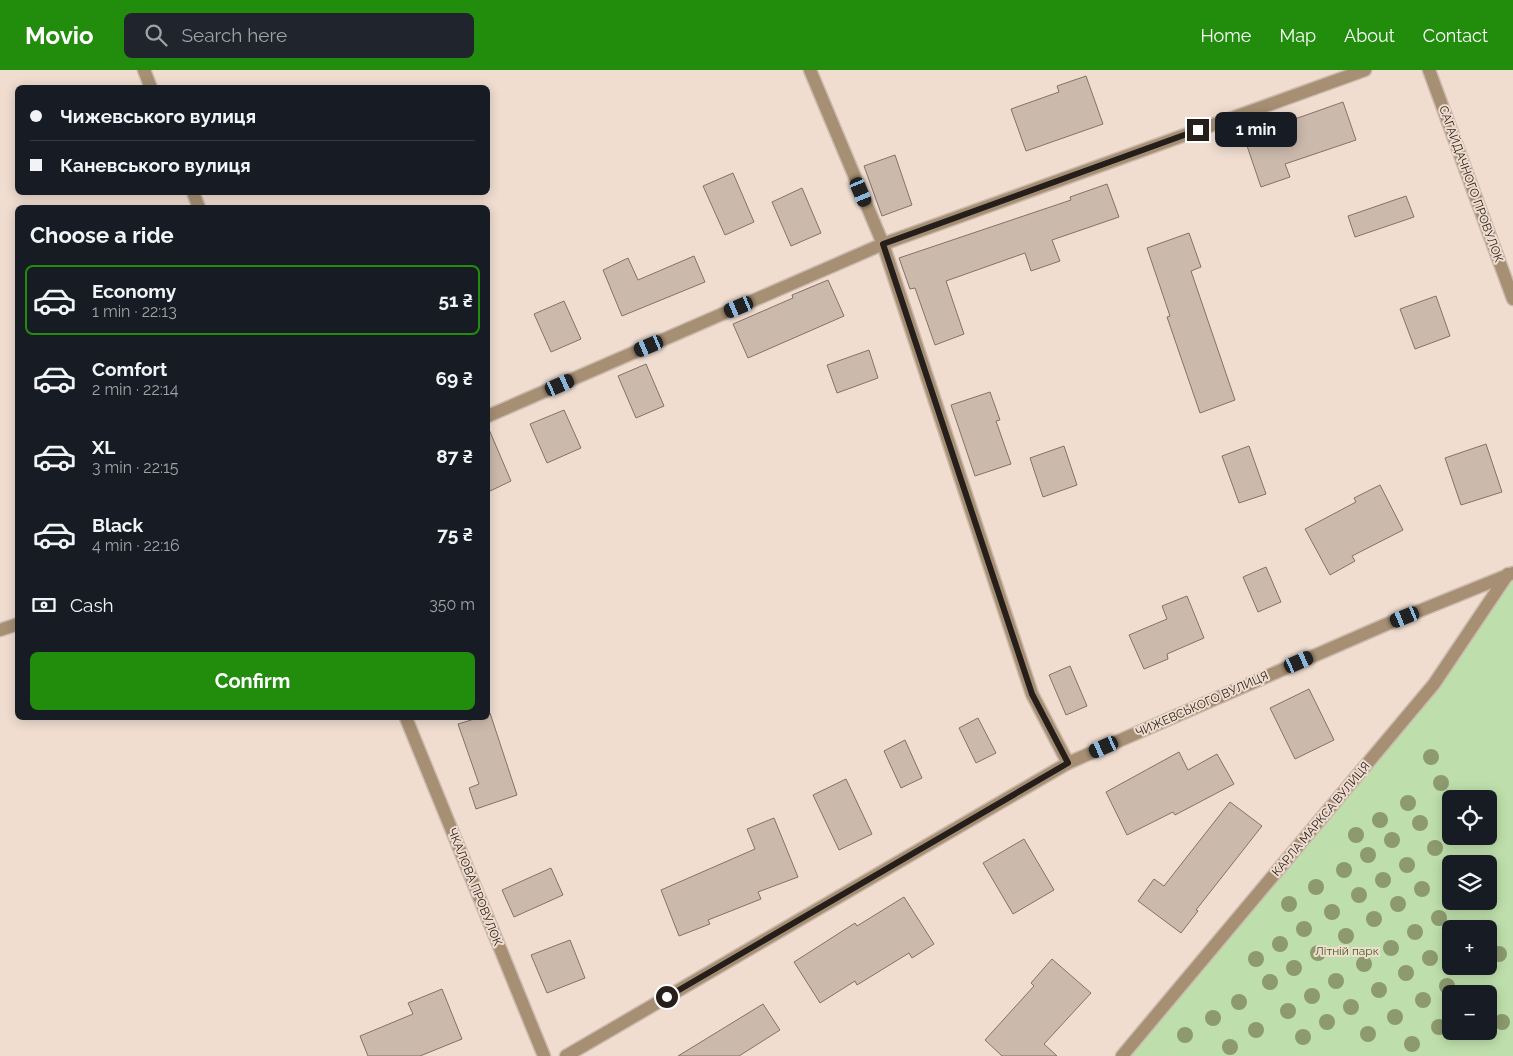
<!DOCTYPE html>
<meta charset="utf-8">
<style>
:root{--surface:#171b24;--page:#20242c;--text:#f1f3f6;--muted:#9ea1a6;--line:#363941;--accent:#228d0d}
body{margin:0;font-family:Raleway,sans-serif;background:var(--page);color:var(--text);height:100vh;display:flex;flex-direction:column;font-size:19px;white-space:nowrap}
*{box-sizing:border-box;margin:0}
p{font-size:16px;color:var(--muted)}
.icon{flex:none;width:28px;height:28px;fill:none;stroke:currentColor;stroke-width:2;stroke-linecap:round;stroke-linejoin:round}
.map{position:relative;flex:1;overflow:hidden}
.panel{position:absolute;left:15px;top:135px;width:475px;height:515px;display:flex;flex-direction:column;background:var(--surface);border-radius:8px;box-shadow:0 2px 12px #0003}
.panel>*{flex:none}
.top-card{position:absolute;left:15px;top:15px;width:475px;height:110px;border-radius:8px;box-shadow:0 2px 12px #0003;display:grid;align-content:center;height:110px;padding:0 15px;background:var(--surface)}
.tools{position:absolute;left:1442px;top:720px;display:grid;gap:10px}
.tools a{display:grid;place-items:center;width:55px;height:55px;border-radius:8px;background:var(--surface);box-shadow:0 2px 12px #0003;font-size:25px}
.end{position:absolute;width:22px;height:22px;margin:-11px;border:6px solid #251e1a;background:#fff;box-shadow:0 0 0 2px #fff}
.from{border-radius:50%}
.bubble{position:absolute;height:35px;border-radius:8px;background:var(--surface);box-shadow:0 2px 12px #0003;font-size:16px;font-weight:700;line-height:35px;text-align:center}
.car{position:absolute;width:15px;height:30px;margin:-15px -8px;border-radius:6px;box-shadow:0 0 4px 1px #0007;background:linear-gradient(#222 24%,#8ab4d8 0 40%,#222 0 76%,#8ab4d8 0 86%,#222 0)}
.top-card b{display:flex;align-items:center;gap:18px;height:48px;font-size:19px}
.top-card b+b{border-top:1px solid var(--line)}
.top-card i{width:12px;height:12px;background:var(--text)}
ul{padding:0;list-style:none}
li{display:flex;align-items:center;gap:15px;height:70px;margin:0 10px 8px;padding:0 5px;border:2px solid transparent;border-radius:8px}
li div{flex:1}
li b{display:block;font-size:19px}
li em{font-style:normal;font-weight:700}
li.on{border-color:var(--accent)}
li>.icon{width:45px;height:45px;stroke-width:1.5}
h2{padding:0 15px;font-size:22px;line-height:60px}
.pay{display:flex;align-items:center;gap:12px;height:55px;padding:0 15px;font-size:19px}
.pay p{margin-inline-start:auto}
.action{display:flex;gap:10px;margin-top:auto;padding:10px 15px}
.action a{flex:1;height:58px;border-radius:8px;background:var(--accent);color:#fff;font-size:20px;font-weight:700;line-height:58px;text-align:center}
header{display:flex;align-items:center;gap:30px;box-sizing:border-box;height:70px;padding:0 25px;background:var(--accent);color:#fff}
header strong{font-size:24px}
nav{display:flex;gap:28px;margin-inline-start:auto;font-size:18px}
.search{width:350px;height:45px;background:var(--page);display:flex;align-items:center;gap:12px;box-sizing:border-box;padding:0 18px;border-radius:8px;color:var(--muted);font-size:19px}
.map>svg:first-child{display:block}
</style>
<header>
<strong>Movio</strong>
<div class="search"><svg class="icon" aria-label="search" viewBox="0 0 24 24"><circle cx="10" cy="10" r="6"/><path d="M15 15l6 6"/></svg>Search here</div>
<nav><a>Home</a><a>Map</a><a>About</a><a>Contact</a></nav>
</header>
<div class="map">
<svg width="1513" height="986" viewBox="0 0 1513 986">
<rect width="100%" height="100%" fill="#f0ddd0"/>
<path fill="#bedfab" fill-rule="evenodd" d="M1513,503v483h-391l312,-372zM1451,729h38v37h-38zM1451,794h38v37h-38zM1451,859h38v37h-38zM1451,924h38v37h-38z"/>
<g fill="#cbb9ac" stroke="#837267">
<polygon points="1086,6 1103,54 1026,81 1011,39 1059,22 1057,16"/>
<polygon points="1343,32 1356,70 1285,94 1290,107 1261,117 1244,67"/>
<polygon points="895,85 912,135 882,146 864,96"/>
<polygon points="733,103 754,152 725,165 703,116"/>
<polygon points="1107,114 1119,147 1052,170 1060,191 1031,201 1025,183 946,211 964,264 935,275 915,218 910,219 899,188 1071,130 1070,127"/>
<polygon points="802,118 821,163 791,176 772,132"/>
<polygon points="1406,126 1414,147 1355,167 1348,146"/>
<polygon points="1189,163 1201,197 1191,201 1235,330 1200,343 1167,247 1170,246 1147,178"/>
<polygon points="694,186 705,212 622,246 603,200 628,188 638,210"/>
<polygon points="828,210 844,246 748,288 733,254 793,228 792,225"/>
<polygon points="1436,226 1450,266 1415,279 1400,239"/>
<polygon points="564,231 581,269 551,282 534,244"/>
<polygon points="869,280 878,308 837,323 827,295"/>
<polygon points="646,294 664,336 636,348 618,306"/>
<polygon points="990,322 1000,350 996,351 1011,394 975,406 951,335"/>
<polygon points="564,340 581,378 547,393 530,354"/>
<polygon points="488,357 511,411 488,422"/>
<polygon points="1486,374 1502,422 1461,435 1445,388"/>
<polygon points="1064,376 1077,415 1043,427 1030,388"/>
<polygon points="1249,376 1266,424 1239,433 1222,386"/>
<polygon points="1380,415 1403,460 1352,486 1355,491 1330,505 1305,459 1356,432 1354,428"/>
<polygon points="1266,497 1281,532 1258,542 1243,507"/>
<polygon points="1187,526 1204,568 1167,584 1168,589 1144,599 1129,565 1167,549 1162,536"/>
<polygon points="1070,596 1087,636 1066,645 1049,605"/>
<polygon points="1309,619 1334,670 1295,689 1270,638"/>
<polygon points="490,643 517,725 476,739 469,718 479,714 458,654 478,648 488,648 488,644"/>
<polygon points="978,648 996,683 976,693 959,658"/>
<polygon points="905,670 922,708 901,718 884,681"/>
<polygon points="1179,682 1188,700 1217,684 1234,714 1175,745 1173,742 1127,765 1106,722"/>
<polygon points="846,709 872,764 839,780 813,725"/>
<polygon points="1230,732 1262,756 1196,840 1198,841 1181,863 1138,831 1154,809 1164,816"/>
<polygon points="774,748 798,807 758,822 761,829 708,850 710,854 679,866 661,820 755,779 747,759"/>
<polygon points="1024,769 1054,820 1013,844 983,793"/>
<polygon points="551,798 563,825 514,847 502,820"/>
<polygon points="904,827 934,874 912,888 909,883 857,915 855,911 820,933 794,892 855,853 857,856"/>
<polygon points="570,870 585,908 547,923 531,885"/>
<polygon points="1052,889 1091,923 1044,974 1057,986 1002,986 985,970 1034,916 1031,913"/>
<polygon points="442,919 462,969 420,986 368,986 360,966 413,944 408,933"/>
<polygon points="763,934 780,960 739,986 678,986"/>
</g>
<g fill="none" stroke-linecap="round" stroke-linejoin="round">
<defs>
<g id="minor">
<polyline points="144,0 151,18"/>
<polyline points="810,0 883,174 1032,624 1068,693"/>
<polyline points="193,122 199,138"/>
<polyline points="488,346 883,174 1365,0"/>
<polyline points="0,560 18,554"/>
<polyline points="406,648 544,986"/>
<polyline points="566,986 1068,693 1387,554 1513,503"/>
<polyline points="1122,986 1434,614 1508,504"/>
</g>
<polyline id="tertiary" points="1429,0 1513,229"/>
</defs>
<use href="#minor" stroke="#cbbbaf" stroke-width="15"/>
<use href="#tertiary" stroke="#cbbbaf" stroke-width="15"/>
<use href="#minor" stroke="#a68f73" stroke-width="12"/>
<use href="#tertiary" stroke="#a68f73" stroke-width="12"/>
</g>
<g fill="#8d9a6e">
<circle cx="1431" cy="687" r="8"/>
<circle cx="1441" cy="713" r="8"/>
<circle cx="1408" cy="733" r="8"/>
<circle cx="1380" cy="750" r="8"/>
<circle cx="1420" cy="753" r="8"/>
<circle cx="1356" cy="765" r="8"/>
<circle cx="1392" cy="770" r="8"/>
<circle cx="1435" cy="778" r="8"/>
<circle cx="1368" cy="785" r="8"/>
<circle cx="1407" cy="795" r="8"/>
<circle cx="1344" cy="800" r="8"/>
<circle cx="1383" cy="810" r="8"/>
<circle cx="1316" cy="817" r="8"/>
<circle cx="1422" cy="819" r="8"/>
<circle cx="1359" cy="825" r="8"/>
<circle cx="1289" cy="834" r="8"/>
<circle cx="1398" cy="834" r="8"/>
<circle cx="1332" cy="842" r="8"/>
<circle cx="1439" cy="848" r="8"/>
<circle cx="1374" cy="849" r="8"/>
<circle cx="1304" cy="859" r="8"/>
<circle cx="1415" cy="862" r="8"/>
<circle cx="1346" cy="866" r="8"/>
<circle cx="1280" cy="874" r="8"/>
<circle cx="1391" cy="878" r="8"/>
<circle cx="1318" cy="883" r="8"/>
<circle cx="1499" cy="884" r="8"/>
<circle cx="1430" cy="888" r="8"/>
<circle cx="1256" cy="889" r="8"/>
<circle cx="1364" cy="894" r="8"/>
<circle cx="1294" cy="898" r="8"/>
<circle cx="1406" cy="903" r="8"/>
<circle cx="1336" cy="911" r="8"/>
<circle cx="1270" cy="912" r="8"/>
<circle cx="1447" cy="916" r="8"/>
<circle cx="1379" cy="920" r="8"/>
<circle cx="1312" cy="926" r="8"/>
<circle cx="1423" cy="930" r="8"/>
<circle cx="1239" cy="932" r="8"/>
<circle cx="1351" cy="937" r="8"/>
<circle cx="1288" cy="941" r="8"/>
<circle cx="1395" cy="947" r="8"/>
<circle cx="1213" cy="948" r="8"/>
<circle cx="1327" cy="952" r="8"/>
<circle cx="1502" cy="952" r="8"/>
<circle cx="1439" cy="957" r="8"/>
<circle cx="1256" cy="960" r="8"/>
<circle cx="1368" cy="964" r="8"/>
<circle cx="1185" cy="965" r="8"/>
<circle cx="1303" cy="967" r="8"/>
<circle cx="1412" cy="974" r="8"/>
<circle cx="1230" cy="977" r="8"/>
</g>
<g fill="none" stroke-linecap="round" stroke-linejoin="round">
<polyline stroke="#251e1a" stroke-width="6" points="667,927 1068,693 1032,624 883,174 1198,60"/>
</g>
<g text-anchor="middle" stroke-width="4" stroke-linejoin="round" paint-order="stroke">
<g font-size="12" fill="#251e1a" stroke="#f0ddd0">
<text transform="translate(1471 114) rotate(70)" y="4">САГАЙДАЧНОГО ПРОВУЛОК</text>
<text transform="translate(1202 634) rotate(-24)" y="4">ЧИЖЕВСЬКОГО ВУЛИЦЯ</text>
<text transform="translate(1321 749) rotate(-50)" y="4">КАРЛА МАРКСА ВУЛИЦЯ</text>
<text transform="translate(475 817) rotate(68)" y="4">ЧКАЛОВА ПРОВУЛОК</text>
</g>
<g font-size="12" fill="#3c641d" stroke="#f0ddd0">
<text x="1347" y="885">Літній парк</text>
</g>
</g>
</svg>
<div class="tools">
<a><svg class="icon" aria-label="locate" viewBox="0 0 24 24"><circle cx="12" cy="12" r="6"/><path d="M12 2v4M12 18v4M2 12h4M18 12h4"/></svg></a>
<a><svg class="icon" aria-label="layers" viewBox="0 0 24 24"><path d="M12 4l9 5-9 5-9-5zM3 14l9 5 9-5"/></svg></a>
<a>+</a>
<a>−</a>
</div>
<i class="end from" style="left:667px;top:927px"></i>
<i class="end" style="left:1198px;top:60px"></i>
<div class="bubble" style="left:1215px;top:42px;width:82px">1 min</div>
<i class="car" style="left:861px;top:122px;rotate:157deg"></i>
<i class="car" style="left:739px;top:237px;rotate:247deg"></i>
<i class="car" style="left:649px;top:276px;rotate:247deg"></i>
<i class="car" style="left:560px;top:315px;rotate:66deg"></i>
<i class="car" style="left:1405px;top:547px;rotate:248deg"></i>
<i class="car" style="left:1299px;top:592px;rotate:66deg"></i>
<i class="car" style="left:1104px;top:677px;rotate:246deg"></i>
<div class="top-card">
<b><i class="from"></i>Чижевського вулиця</b>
<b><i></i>Каневського вулиця</b>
</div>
<section class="panel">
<h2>Choose a ride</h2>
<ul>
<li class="on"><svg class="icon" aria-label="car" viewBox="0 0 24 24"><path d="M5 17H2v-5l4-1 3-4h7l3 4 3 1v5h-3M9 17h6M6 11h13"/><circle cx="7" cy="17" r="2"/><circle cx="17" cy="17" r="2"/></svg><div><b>Economy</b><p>1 min · 22:13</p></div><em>51 ₴</em></li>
<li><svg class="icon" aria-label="car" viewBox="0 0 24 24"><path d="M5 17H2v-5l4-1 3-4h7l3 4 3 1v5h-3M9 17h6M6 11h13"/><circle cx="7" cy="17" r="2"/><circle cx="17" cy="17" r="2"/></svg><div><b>Comfort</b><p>2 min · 22:14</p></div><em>69 ₴</em></li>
<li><svg class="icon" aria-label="car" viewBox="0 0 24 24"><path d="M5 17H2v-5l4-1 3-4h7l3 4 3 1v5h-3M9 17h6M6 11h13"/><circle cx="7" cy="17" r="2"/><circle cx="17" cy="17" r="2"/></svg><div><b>XL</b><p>3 min · 22:15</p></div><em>87 ₴</em></li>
<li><svg class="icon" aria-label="car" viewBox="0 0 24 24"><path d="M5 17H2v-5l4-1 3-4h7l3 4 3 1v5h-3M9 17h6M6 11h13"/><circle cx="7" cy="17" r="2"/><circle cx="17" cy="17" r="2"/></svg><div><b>Black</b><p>4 min · 22:16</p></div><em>75 ₴</em></li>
</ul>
<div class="pay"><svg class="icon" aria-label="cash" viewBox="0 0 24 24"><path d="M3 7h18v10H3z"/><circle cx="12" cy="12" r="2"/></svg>Cash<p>350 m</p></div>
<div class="action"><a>Confirm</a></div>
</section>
</div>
